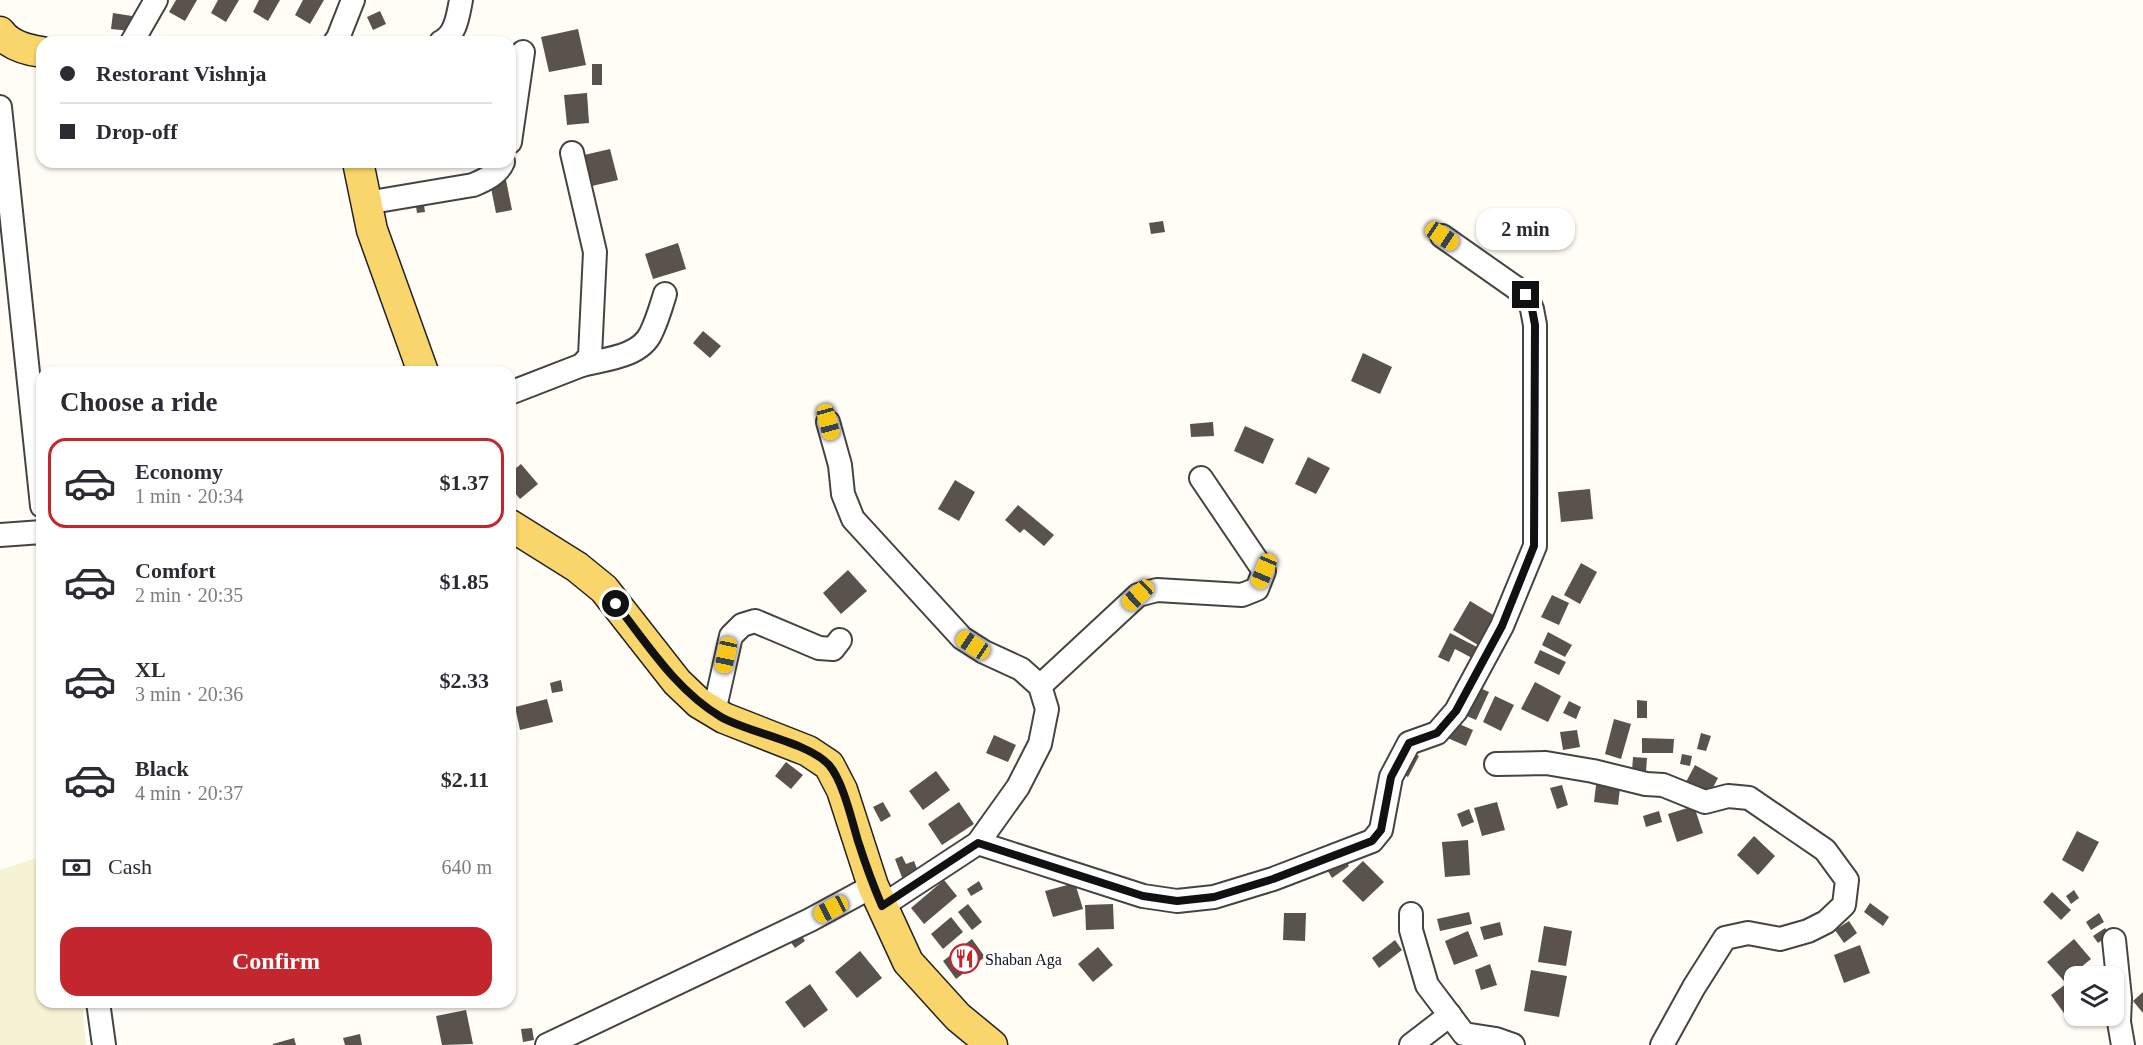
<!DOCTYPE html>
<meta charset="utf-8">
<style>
:root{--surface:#fff;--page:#f7f7f7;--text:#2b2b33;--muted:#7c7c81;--line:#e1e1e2;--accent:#c4262e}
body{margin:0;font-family:Georgia,serif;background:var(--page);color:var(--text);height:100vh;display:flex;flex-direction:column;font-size:22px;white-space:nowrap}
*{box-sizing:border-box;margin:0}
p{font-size:20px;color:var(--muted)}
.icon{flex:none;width:33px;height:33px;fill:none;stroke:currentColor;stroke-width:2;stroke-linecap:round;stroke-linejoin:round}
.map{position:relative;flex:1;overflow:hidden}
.side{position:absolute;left:36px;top:366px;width:480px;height:642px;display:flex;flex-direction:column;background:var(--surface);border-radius:18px;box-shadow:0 2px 4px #0004}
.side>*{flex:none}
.top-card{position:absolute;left:36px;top:36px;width:480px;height:132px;border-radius:18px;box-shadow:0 2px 4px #0004;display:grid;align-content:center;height:132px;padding:0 24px;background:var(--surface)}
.controls{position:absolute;left:2064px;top:966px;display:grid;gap:12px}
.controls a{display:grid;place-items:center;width:60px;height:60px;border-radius:12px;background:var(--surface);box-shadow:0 2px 4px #0004;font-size:30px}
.end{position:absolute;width:27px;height:27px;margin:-14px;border:8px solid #111;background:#fff;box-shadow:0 0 0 3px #fff}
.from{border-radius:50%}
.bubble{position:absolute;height:42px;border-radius:18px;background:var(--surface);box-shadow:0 2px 4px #0004;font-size:20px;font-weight:700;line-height:42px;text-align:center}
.car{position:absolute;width:18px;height:36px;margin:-18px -9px;border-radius:8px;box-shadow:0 0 4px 2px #0007;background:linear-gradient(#f5c518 24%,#345 0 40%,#f5c518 0 76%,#345 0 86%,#f5c518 0)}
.top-card b{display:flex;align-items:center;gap:21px;height:57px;font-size:22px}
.top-card b+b{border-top:2px solid var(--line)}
.top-card i{width:15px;height:15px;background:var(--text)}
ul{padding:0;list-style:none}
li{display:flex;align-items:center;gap:18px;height:90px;margin:0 12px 9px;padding:0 12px;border:3px solid transparent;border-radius:18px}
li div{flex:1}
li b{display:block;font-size:22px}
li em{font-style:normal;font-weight:700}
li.active{border-color:var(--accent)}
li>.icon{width:54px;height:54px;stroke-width:1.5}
h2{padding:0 24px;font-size:27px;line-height:72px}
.pay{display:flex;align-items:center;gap:15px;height:66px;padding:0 24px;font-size:22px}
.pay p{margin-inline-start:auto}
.action{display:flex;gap:12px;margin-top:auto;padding:12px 24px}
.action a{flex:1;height:69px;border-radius:18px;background:var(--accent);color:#fff;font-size:24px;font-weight:700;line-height:69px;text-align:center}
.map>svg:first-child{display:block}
</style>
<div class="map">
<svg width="2143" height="1045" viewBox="0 0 2143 1045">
<rect width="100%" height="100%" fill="#fffdf5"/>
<polygon fill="#f6f3d4" points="42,856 42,1002 82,1002 86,1045 0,1045 0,870"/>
<g fill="#5a524d">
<polygon points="176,0 197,0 185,21 169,12"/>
<polygon points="218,0 239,0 226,22 211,13"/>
<polygon points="259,0 280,0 268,21 253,12"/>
<polygon points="303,0 324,0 310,24 295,15"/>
<polygon points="380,11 386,24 373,30 367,17"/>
<polygon points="113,13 132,16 131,31 111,29"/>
<polygon points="578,29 586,65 549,72 541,37"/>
<rect x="592" y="64" width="10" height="21"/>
<polygon points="587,93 589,123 567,125 564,95"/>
<polygon points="610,149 618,180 592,186 584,155"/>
<polygon points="415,162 446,162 446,163 416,168"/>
<polygon points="506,180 512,210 496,213 490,183"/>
<polygon points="423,199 425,212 417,213 415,200"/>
<polygon points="1163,221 1165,232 1151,234 1149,223"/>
<polygon points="678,243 686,269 653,279 645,254"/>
<polygon points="703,331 721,346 710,358 693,343"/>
<polygon points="1363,353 1392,367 1380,394 1351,381"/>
<polygon points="1213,422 1214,436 1191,437 1190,424"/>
<polygon points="1245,426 1274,439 1263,464 1234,451"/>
<polygon points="1308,457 1330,468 1316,494 1295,484"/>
<polygon points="521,464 538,484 520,499 510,487 510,473"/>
<polygon points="955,480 975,492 959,521 938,509"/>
<polygon points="1590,489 1593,519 1561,522 1558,492"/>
<polygon points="1018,505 1054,535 1044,546 1024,529 1020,533 1005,520"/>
<polygon points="1581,563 1597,572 1580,604 1564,595"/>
<polygon points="848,570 867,591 841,614 823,593"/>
<polygon points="1552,595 1569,603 1559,625 1541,617"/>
<polygon points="1470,601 1495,616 1478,645 1453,630"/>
<polygon points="1548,632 1572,645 1565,657 1542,645"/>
<polygon points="1450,633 1477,647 1472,658 1455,649 1449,662 1438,657"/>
<polygon points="1540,650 1566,662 1559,675 1534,663"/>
<polygon points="561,680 563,691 552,693 550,683"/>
<polygon points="1535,682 1561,696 1548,722 1521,709"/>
<polygon points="1473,685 1489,692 1476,720 1460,713"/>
<polygon points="1495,696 1514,705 1501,731 1483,722"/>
<polygon points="547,699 553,722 520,730 515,707"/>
<polygon points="1637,700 1647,701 1647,718 1637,718"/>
<polygon points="1569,701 1581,707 1576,719 1563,713"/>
<polygon points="1614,719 1631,724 1621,759 1605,754"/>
<polygon points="1450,720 1473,730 1466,746 1443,736"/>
<polygon points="1577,730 1580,747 1563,750 1560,732"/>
<polygon points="1701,733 1711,736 1706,751 1697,749"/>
<polygon points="994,735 1016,745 1008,762 986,753"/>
<polygon points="1642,738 1674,739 1673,753 1642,753"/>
<polygon points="1409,751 1419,756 1408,777 1399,772"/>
<polygon points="1682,754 1692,756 1690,766 1680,764"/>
<polygon points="1633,757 1647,758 1646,772 1632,771"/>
<polygon points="786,762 803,775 791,789 775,776"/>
<polygon points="1695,765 1718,778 1709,795 1686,782"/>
<polygon points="936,771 950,790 923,810 909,791"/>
<polygon points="1597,777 1621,780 1618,805 1594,802"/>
<polygon points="1562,785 1568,805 1557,809 1550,788"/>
<polygon points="883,802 891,816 881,822 873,807"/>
<polygon points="959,802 974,824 942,845 928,824"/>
<polygon points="1497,802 1505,830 1482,836 1474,808"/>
<polygon points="1694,806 1703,833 1677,842 1668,814"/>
<polygon points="1469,809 1474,822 1462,827 1457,814"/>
<polygon points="1659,811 1662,822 1646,827 1643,816"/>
<polygon points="2077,831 2099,842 2083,872 2062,860"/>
<polygon points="1754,836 1775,856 1758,875 1737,855"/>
<polygon points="1468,840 1470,875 1445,877 1442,842"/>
<polygon points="902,856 906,864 914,861 919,874 903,880 895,859"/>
<polygon points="1343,856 1349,866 1332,878 1326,868"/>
<polygon points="1363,861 1384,882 1363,902 1342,881"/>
<polygon points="944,880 957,896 924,924 911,908"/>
<polygon points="979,881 983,889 971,896 967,889"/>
<polygon points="1075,883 1083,909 1053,917 1045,891"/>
<polygon points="2074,890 2079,898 2071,904 2066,896"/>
<polygon points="2052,892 2071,910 2061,920 2043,902"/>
<polygon points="1870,903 1889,917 1883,926 1864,912"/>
<polygon points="968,904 982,922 972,930 958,912"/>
<polygon points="1113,904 1114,929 1086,930 1085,905"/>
<polygon points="1469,912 1472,924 1440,931 1437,919"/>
<polygon points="1284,913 1306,913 1305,941 1283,940"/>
<polygon points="2099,913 2104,922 2091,930 2086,922"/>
<polygon points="951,917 963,932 943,949 931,934"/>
<polygon points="1849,921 1857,933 1844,943 1835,930"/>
<polygon points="1500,922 1503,935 1484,940 1480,927"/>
<polygon points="1544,926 1572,931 1566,966 1538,962"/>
<polygon points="2105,928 2110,935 2098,943 2093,936"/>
<polygon points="1468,931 1478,956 1454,965 1445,941"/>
<polygon points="800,933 805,941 795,948 790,941"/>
<polygon points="972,939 985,957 956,979 943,961"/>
<polygon points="2074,939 2091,959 2064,981 2047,962"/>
<polygon points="1395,940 1402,950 1379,968 1372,958"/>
<polygon points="1860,945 1870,973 1844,983 1834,955"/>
<polygon points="1098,947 1113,965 1093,982 1078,964"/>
<polygon points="860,951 882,978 857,998 835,972"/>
<polygon points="1490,964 1497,985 1481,990 1475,970"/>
<polygon points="1531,970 1567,976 1559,1017 1524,1011"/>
<polygon points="2074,978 2074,1009 2066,1016 2051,995"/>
<polygon points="810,984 828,1010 804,1028 785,1002"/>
<polygon points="2143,992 2143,1013 2133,1001"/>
<polygon points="466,1010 473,1044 442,1045 436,1016"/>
<polygon points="532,1028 534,1040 523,1042 521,1029"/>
<polygon points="360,1034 362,1045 345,1045 343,1038"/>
<polygon points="294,1038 296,1045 273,1045 273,1044"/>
</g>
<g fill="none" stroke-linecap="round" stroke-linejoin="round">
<defs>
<g id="minor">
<polyline points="132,42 156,0"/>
<polyline points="335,42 338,38 353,0"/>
<path d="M441,42c15,-7 17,-27 20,-42"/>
<polyline points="0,107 42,506"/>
<polyline points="510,142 523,52"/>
<path d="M366,203l107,-18c12,-5 25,-11 30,-23"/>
<path d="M582,365c23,-6 58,-8 69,-32 6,-12 10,-26 14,-39"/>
<polyline points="510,393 582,365 590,356 595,252 572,153"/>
<polyline points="828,422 840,465 843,494 853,519 962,638 984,652 1021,669 1040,686 1047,709 1040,744 1018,787 978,843 882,906"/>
<polyline points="0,535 42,532"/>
<polyline points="1040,686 1138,595 1157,590 1242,595 1257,589 1264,571 1201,478"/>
<polyline points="714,712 731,636 742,625 755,621 819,648 833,649 840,640"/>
<polyline points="1496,764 1546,763 1593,771 1646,784 1663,785 1705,802 1728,796 1749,798 1825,850 1847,880 1844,905 1826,922 1808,931 1780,939 1748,933 1725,938 1694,987 1662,1045"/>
<polyline points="978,843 1143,896 1177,901 1214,897 1273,879 1372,841 1381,830 1391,777 1409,743 1437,733 1456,711 1502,626 1535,546 1535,325 1532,309 1526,295 1442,236"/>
<polyline points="1411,914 1411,930 1427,985 1464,1034 1496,1039 1513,1045"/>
<polyline points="2114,940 2120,998 2119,1022 2123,1045"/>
<polyline points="98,1002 104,1045"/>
<polyline points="547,1045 810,920 873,886"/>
<polyline points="1411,1045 1450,1015"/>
</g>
<g id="major">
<path d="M0,32c9,13 27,18 42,20"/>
<polyline points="358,162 372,230 423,372"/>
<polyline points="510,525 577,567 604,589 677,682 699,703 724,718 808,751 829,765 842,790 873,886 908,962 958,1017 992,1045"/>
</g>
</defs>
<use href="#minor" stroke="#444" stroke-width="26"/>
<use href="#major" stroke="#222" stroke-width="33"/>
<use href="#minor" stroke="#fff" stroke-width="22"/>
<use href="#major" stroke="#f9d66b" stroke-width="30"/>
</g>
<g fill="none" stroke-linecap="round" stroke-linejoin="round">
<path stroke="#111" stroke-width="8" d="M616,604c32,41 60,86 105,113 28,16 87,25 108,48 14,16 23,56 29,76 7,22 15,44 24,65l96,-63 165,53 34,5 37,-4 59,-18 99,-38 9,-11 10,-53 18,-34 28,-10 19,-22 46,-85 32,-80 1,-221 -3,-16 -6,-14"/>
</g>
<defs>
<symbol id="restaurant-ring" viewBox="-11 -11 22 22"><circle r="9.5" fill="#fff" stroke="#c4262e" stroke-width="1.5"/><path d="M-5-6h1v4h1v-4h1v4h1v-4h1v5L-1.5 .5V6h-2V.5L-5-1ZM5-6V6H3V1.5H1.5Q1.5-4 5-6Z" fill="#c4262e"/></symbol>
</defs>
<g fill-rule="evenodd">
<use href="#restaurant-ring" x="948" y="942" width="33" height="33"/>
</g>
<g text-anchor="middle" stroke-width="6" stroke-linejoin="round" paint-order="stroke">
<g font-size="16" fill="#111" stroke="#fff" text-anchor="start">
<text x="985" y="965">Shaban Aga</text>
</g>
</g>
</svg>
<div class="controls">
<a><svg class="icon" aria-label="layers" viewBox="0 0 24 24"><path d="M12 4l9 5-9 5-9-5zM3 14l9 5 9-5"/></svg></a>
</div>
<i class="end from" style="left:616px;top:604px"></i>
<i class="end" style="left:1526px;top:295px"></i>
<div class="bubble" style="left:1476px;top:208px;width:99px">2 min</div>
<i class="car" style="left:1442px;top:236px;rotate:124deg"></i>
<i class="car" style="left:828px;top:422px;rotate:165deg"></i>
<i class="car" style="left:1264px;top:571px;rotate:203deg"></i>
<i class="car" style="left:1138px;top:595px;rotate:227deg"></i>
<i class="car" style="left:973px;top:645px;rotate:304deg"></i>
<i class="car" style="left:726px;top:655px;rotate:192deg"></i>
<i class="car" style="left:831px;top:909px;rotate:242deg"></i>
<div class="top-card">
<b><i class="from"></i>Restorant Vishnja</b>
<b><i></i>Drop-off</b>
</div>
<section class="side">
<h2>Choose a ride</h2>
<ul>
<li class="active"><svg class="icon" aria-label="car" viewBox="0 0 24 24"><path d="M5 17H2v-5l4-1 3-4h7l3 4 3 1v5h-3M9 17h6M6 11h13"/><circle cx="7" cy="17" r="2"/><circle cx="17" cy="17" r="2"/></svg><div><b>Economy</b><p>1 min · 20:34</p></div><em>$1.37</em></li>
<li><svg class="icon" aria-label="car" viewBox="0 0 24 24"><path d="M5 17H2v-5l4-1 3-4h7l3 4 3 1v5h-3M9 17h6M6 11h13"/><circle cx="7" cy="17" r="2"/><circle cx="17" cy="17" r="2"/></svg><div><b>Comfort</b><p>2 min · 20:35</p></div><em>$1.85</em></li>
<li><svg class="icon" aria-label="car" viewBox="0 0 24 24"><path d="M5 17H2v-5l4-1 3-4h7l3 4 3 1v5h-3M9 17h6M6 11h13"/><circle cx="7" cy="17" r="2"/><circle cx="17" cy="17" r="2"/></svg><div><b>XL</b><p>3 min · 20:36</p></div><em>$2.33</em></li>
<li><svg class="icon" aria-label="car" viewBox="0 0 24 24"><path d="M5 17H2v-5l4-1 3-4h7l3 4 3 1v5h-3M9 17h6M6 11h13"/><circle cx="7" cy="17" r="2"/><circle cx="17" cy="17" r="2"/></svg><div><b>Black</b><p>4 min · 20:37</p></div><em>$2.11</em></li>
</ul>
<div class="pay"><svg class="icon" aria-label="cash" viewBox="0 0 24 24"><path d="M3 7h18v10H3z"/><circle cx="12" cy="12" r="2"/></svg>Cash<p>640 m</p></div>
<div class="action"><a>Confirm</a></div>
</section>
</div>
